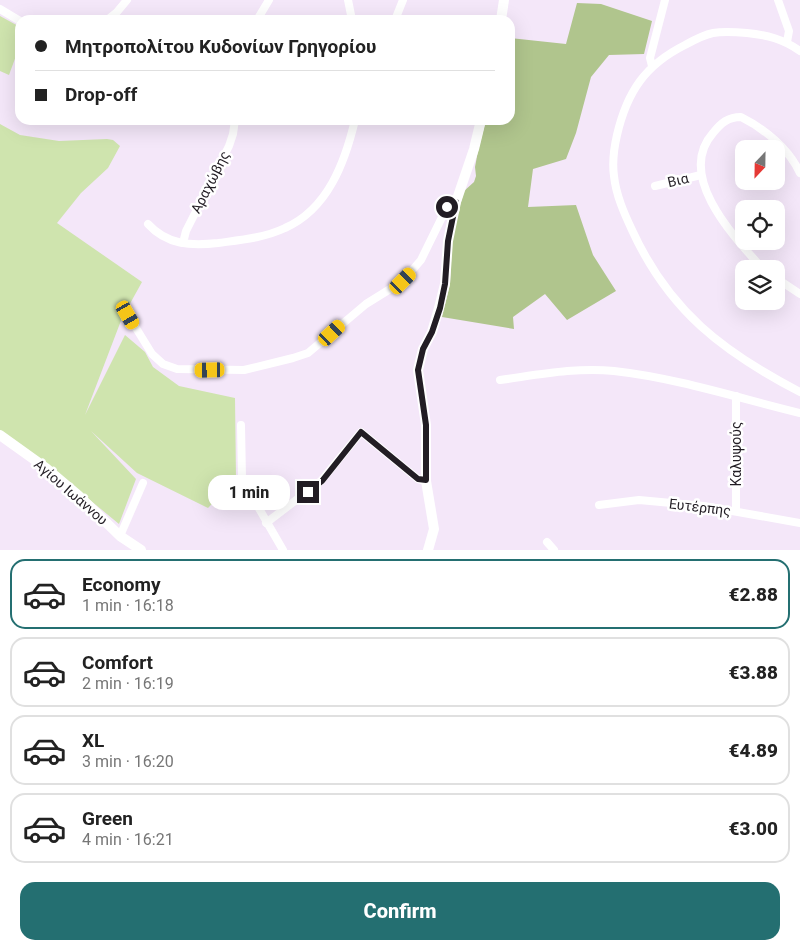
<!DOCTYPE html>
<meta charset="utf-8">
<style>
:root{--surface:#fff;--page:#f6f6f6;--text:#222;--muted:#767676;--line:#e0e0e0;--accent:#246f71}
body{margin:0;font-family:Roboto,sans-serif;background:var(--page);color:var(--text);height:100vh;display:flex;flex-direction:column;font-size:19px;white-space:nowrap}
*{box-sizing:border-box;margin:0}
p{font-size:16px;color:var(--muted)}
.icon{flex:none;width:28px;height:28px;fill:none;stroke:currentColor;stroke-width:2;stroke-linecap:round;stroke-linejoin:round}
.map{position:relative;height:550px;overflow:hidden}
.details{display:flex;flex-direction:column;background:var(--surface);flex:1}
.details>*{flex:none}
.banner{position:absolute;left:15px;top:15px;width:500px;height:110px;border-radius:15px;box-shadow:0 5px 20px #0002;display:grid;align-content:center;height:110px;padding:0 20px;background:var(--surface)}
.needle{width:32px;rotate:202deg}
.fabs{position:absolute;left:735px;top:140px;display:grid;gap:10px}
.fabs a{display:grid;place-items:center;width:50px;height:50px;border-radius:10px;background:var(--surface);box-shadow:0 5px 20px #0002;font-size:25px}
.end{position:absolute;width:22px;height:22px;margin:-11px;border:6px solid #221d24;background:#fff;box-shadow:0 0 0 2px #fff}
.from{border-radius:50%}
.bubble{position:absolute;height:35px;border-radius:15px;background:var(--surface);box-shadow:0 5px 20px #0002;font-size:16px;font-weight:800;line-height:35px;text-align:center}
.car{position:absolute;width:15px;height:30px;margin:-15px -8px;border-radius:6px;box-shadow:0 0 4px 1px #0007;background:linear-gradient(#f5c518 24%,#345 0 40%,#f5c518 0 76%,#345 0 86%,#f5c518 0)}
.banner b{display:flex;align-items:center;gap:18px;height:48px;font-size:19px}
.banner b+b{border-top:1px solid var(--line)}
.banner i{width:12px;height:12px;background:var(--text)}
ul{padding:9px 0 0;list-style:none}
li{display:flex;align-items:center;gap:15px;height:70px;margin:0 10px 8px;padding:0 10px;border:2px solid var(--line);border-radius:15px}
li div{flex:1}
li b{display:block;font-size:19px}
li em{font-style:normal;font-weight:800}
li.active{border-color:var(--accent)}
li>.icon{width:45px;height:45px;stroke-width:1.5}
.cta{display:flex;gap:10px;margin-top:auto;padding:10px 20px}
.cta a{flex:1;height:58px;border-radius:15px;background:var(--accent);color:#fff;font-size:20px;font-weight:800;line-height:58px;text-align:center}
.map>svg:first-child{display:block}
</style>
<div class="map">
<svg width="800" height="550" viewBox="0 0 800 550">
<rect width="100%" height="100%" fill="#f4e7f9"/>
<g fill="#cfe4ae">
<polygon points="0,16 20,27 20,45 9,75 0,71"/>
<polygon points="0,124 20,135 59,141 107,139 113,140 120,146 108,168 81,193 57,223 142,282 122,318 85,415 125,335 145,352 153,367 179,386 235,398 236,479 208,508 137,473 91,431 136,479 119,524 50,467 0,431"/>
</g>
<polygon fill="#b0c58d" points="577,3 601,4 652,21 644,54 609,55 591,77 576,133 566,159 533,169 528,207 576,205 593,255 616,291 567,320 545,294 513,317 514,329 442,317 450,284 452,242 459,209 464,191 474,182 476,176 475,167 478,151 486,120 510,120 510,38 566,44"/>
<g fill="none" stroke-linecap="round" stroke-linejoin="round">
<g stroke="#fff" stroke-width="8">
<polyline points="348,0 352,20"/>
<polyline points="778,0 789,31 787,42"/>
<polyline points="0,9 20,21"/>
<polyline points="107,20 117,12 127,0"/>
<polyline points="257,20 269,0"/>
<polyline points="395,20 403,0"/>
<path d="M800,51c-17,-12 -33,-16 -53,-18 -11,-1 -23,-2 -34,0 -10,2 -19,7 -28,12 -40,20 -58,47 -68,90 -3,13 -5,27 -3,41 2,19 10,37 18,54 37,81 91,122 168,162"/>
<polyline points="652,66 650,58 665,0"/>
<polyline points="655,186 701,175"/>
<path d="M148,224c19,21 43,22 70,19 22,-3 46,-5 67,-15 43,-19 60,-66 70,-108"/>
<polyline points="183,243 186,231 229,146 233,134 235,120"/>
<path d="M763,269c-28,-31 -88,-93 -50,-136 8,-10 15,-16 28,-16 24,12 48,32 59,56"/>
<polyline points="776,278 800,294"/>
<polyline points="128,315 152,354 163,364 177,369 244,370 293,358 308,353 366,304 403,281 421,260 447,207 456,202"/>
<path d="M500,380c37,-5 76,-13 114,-9 63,7 124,27 186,42"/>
<polyline points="736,396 736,511"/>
<polyline points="241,425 242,479 283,550"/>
<polyline points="599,505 639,500 704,506 800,523"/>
<polyline points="266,523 321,481 361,432 418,479 426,481"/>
<polyline points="120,536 143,483"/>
<polyline points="547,542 554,550"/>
</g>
<g stroke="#fff" stroke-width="10">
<polyline points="501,20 504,0"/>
<polyline points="0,435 46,468 78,495 120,536 141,550"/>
<polyline points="428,550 434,529 426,481 426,425 418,370 423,349 432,332 439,308 445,284 448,241 456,202 474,149 481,120"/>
</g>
</g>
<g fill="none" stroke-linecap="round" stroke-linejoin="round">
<polyline stroke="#221d24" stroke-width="6" points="308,492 322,481 361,432 418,479 426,480 426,425 418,370 423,349 432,332 440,308 445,284 448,241 456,202 447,207"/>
</g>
<g text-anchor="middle" stroke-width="5" stroke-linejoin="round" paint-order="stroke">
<g font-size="14" fill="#221d24" stroke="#fff">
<text transform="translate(678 180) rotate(-13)" y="5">Βια</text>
<text transform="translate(210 182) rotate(-63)" y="5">Αραχώβης</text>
<text transform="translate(736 454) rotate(-90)" y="5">Καλυψούς</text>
<text transform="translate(71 492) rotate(41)" y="5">Αγίου Ιωάννου</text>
<text transform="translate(700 507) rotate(7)" y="5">Ευτέρπης</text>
</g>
</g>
</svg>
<div class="fabs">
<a><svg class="needle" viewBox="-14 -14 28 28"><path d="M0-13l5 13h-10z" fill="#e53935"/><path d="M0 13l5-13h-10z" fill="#767676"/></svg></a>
<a><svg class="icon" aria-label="locate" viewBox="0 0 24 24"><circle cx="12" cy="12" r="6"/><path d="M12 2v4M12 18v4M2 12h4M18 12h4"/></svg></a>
<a><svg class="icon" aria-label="layers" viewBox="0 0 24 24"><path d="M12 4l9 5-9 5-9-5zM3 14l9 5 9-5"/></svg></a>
</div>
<i class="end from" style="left:447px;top:207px"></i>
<i class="end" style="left:308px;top:492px"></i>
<div class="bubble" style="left:208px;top:475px;width:82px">1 min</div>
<i class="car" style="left:403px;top:281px;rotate:45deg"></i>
<i class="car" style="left:128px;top:315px;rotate:150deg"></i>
<i class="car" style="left:332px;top:333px;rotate:47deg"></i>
<i class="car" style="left:210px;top:370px;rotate:269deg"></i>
<div class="banner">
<b><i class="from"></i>Μητροπολίτου Κυδονίων Γρηγορίου</b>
<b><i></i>Drop-off</b>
</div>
</div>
<section class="details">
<ul>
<li class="active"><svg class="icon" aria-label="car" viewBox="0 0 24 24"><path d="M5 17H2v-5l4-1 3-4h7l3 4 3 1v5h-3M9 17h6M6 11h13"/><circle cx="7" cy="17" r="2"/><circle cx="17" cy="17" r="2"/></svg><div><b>Economy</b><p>1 min · 16:18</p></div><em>€2.88</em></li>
<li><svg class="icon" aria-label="car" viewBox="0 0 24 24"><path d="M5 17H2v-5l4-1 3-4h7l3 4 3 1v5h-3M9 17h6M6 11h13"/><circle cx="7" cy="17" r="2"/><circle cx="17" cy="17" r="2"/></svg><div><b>Comfort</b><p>2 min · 16:19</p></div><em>€3.88</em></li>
<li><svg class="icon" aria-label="car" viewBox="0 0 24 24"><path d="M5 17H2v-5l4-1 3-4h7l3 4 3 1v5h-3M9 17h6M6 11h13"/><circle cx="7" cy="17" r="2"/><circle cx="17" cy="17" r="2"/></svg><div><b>XL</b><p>3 min · 16:20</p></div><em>€4.89</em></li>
<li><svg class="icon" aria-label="car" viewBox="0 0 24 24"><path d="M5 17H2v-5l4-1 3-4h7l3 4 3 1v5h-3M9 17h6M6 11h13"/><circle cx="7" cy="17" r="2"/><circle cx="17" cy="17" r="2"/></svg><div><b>Green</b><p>4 min · 16:21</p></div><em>€3.00</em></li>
</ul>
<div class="cta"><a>Confirm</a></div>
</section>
